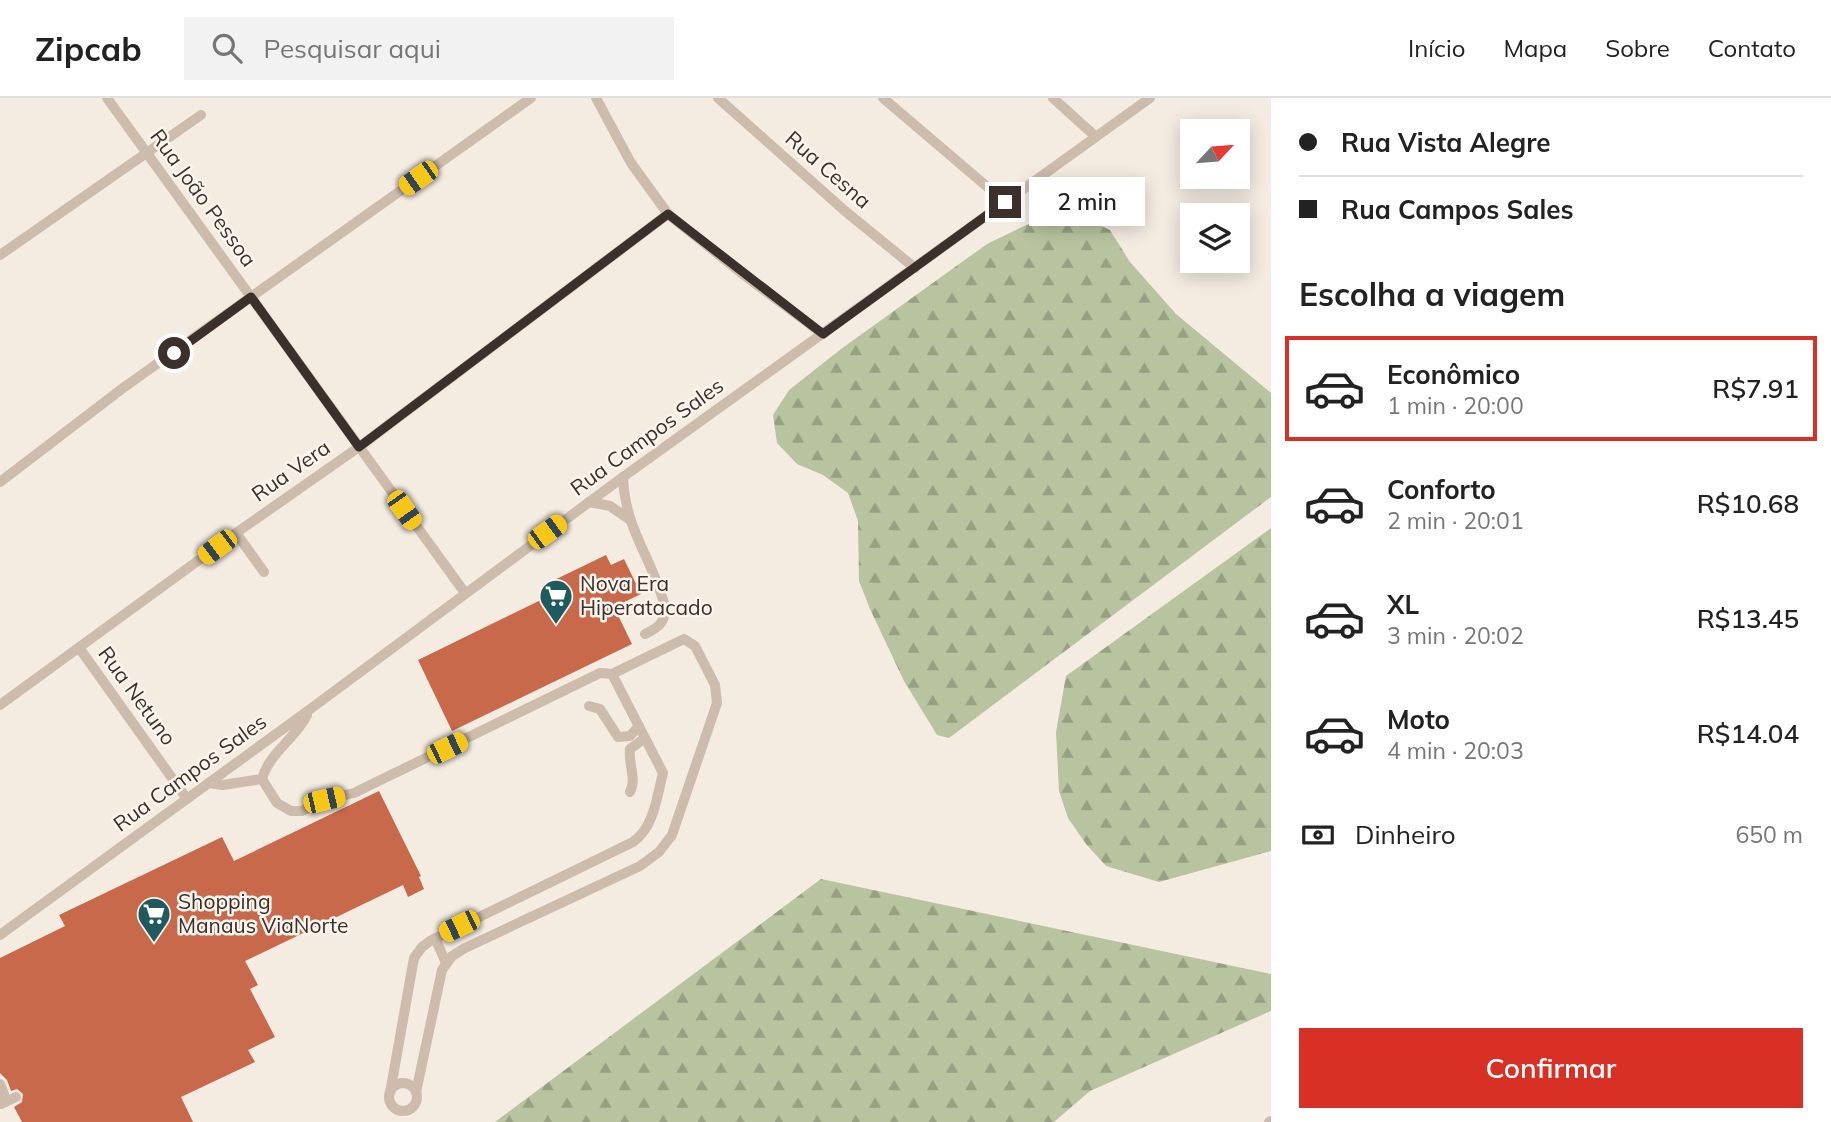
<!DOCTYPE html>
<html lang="pt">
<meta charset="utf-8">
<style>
:root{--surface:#fff;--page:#f2f2f2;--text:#222;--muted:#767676;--line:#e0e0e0;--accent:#d93025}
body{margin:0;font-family:Mulish,sans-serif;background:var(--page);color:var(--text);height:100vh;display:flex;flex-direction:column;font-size:26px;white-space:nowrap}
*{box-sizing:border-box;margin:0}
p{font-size:23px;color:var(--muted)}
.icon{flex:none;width:38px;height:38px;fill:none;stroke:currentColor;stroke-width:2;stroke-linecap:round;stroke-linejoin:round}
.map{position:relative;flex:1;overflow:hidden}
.sheet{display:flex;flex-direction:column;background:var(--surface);width:560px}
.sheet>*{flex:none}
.top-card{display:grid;align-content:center;height:154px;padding:0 28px;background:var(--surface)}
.needle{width:46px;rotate:64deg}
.fabs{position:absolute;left:1180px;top:21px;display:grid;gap:14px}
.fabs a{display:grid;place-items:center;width:70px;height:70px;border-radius:0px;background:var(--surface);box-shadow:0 4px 18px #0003;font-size:35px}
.end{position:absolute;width:32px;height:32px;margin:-16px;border:9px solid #3b302b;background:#fff;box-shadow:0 0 0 4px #fff}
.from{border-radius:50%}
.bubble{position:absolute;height:49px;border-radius:0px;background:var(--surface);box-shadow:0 4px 18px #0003;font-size:23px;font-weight:600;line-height:49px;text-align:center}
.car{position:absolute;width:21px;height:42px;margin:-21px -10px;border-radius:9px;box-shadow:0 0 5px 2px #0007;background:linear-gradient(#f5c518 24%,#345 0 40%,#f5c518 0 76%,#345 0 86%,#f5c518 0)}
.top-card b{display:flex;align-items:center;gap:24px;height:66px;font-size:26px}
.top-card b+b{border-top:2px solid var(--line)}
.top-card i{width:18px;height:18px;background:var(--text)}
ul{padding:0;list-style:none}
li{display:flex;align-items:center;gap:21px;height:105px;margin:0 14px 10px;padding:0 14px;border:4px solid transparent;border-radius:0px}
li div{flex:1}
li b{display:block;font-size:26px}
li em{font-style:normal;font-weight:600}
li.selected{border-color:var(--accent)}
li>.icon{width:63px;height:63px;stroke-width:1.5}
h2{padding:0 28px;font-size:32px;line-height:84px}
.pay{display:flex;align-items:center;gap:18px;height:77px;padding:0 28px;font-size:26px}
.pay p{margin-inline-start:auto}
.button{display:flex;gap:14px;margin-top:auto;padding:14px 28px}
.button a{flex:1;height:80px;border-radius:0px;background:var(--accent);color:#fff;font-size:28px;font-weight:600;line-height:80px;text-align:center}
header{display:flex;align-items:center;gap:42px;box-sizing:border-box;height:98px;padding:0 35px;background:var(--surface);border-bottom:2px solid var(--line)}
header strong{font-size:33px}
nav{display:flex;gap:38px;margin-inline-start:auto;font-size:24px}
.search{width:490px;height:63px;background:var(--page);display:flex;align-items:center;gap:18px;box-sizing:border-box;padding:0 24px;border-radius:0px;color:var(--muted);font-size:26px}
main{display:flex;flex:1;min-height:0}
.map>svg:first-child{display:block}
</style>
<header>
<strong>Zipcab</strong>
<div class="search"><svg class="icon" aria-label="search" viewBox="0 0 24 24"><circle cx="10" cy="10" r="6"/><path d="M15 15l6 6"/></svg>Pesquisar aqui</div>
<nav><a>Início</a><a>Mapa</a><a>Sobre</a><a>Contato</a></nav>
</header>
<main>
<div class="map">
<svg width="1271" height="1024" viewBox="0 0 1271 1024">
<defs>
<pattern id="forest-firs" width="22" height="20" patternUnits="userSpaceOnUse" patternTransform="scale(1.75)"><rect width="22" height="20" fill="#b8c4a0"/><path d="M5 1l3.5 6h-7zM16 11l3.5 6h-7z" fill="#97a083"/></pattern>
</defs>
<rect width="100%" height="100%" fill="#f4ebe1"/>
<g fill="url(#forest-firs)">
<polygon points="1054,119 1083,119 1110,132 1130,164 1176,216 1271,295 1271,399 949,640 937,637 904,583 870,511 859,483 858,423 848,395 823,377 797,366 777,345 773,317 789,292 841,251 987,146 1026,127"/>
<polygon points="1271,430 1271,753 1159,784 1106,768 1086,746 1068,720 1059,693 1056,634 1066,578"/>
<polygon points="821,781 1271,876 1271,913 1090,993 1054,1024 495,1024"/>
</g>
<g fill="#c8694b">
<polygon points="606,457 611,467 624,461 641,496 614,509 632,546 452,633 418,562 551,497 546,486"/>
<polygon points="379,693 421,778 419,779 424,791 408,799 403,787 245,863 258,887 250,891 275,939 248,952 255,964 181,999 193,1024 22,1024 14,1009 22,1004 23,996 17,991 11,993 7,982 0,975 0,860 65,828 59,817 222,739 234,763"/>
</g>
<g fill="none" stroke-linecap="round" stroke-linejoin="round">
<g stroke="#cdbbac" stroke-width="10">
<polyline points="107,0 465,495"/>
<polyline points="596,0 631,65 668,116 744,177 823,236"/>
<polyline points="718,0 845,113 915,170"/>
<polyline points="883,0 1005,104"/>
<polyline points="1053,0 1095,38"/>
<polyline points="0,157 201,17"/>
<path d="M623,379c2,54 30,82 42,130 1,15 -7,21 -20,27"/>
<polyline points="0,384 123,290 531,0"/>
<polyline points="589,404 610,408 629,421"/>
<polyline points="236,435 264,474"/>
<polyline points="80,551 187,701"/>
<polyline points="0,607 236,435 359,349 668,116"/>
<polyline points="589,608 600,611 618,639 630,638 639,628"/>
<polyline points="262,681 277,705 291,713 302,713 324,702 354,695 600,575 612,576 684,541 695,548 715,587 717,605 672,737 659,754 640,768 465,850 452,858 442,872 416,994"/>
<path d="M209,685l14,2 39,-6c7,-26 34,-41 45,-64"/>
<path d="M630,694c7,-14 -2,-28 0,-43l15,-11"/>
<polyline points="0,837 309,612 623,379 1150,0"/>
<polyline points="435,840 446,865"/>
<circle cx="403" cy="999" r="14"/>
<polyline points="0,986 4,996 1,1006"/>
<path d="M390,995l24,-135 8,-11 8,-6 203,-99c21,-14 24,-46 30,-69l-51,-99"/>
<polyline points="1,1006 16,999"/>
<polyline points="1269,1024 1271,1023"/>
</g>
</g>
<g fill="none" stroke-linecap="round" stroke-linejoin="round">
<polyline stroke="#3b302b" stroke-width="9" points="174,255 251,199 359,349 668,116 823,236 1005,104"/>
</g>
<defs>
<symbol id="supermarket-pin" viewBox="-11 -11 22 30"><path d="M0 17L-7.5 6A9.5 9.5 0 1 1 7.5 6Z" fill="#1f5a5e" stroke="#fbf5ee"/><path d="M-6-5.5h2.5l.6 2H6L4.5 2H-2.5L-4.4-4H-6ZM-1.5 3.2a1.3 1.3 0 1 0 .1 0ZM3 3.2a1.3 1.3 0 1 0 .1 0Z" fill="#fff"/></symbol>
</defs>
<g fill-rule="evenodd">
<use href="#supermarket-pin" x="537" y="479" width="38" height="52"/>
<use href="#supermarket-pin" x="135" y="797" width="38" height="52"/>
</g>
<g text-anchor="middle" stroke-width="5" stroke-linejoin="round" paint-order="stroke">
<g font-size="21" fill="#3b302b" stroke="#fbf5ee">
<text transform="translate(828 72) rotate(41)" y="7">Rua Cesna</text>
<text transform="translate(203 100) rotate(54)" y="7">Rua João Pessoa</text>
<text transform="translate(647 339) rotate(-36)" y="7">Rua Campos Sales</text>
<text transform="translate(291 373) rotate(-35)" y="7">Rua Vera</text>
<text transform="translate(137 598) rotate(54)" y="7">Rua Netuno</text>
<text transform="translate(190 675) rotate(-36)" y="7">Rua Campos Sales</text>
</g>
<g font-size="21" fill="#3b302b" stroke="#fbf5ee" text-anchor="start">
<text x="580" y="493">Nova Era<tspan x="580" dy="24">Hiperatacado</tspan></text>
<text x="178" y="811">Shopping<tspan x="178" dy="24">Manaus ViaNorte</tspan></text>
</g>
</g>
</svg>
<div class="fabs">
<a><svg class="needle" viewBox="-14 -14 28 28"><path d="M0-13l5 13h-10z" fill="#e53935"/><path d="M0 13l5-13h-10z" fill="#767676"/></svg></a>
<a><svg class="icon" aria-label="layers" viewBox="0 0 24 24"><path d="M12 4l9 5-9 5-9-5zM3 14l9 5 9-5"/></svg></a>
</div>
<i class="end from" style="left:174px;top:255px"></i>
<i class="end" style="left:1005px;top:104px"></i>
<div class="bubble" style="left:1029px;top:79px;width:116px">2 min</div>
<i class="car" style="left:418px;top:80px;rotate:235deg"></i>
<i class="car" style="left:404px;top:412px;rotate:145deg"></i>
<i class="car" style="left:547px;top:434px;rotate:54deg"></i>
<i class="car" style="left:217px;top:449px;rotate:233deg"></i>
<i class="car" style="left:447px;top:650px;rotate:64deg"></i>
<i class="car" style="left:324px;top:702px;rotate:77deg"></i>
<i class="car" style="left:459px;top:828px;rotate:244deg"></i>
</div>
<section class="sheet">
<div class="top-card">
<b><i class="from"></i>Rua Vista Alegre</b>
<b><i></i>Rua Campos Sales</b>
</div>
<h2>Escolha a viagem</h2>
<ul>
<li class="selected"><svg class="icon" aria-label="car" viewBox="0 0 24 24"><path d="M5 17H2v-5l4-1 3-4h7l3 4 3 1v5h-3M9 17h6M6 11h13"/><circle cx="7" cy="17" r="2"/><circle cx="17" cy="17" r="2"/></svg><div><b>Econômico</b><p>1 min · 20:00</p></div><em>R$7.91</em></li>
<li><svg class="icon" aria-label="car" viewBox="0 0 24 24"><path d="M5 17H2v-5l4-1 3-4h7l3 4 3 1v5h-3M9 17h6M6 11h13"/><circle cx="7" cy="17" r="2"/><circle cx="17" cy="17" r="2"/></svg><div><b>Conforto</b><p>2 min · 20:01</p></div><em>R$10.68</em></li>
<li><svg class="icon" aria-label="car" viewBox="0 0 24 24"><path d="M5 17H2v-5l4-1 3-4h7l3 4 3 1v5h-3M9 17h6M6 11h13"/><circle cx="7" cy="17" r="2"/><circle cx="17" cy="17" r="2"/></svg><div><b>XL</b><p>3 min · 20:02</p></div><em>R$13.45</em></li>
<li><svg class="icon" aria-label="car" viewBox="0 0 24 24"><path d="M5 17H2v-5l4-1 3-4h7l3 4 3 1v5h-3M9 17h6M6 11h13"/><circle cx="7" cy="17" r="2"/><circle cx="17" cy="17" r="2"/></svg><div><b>Moto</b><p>4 min · 20:03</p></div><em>R$14.04</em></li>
</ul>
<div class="pay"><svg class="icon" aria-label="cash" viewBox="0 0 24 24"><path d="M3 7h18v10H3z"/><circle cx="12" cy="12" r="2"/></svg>Dinheiro<p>650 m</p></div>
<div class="button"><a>Confirmar</a></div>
</section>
</main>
